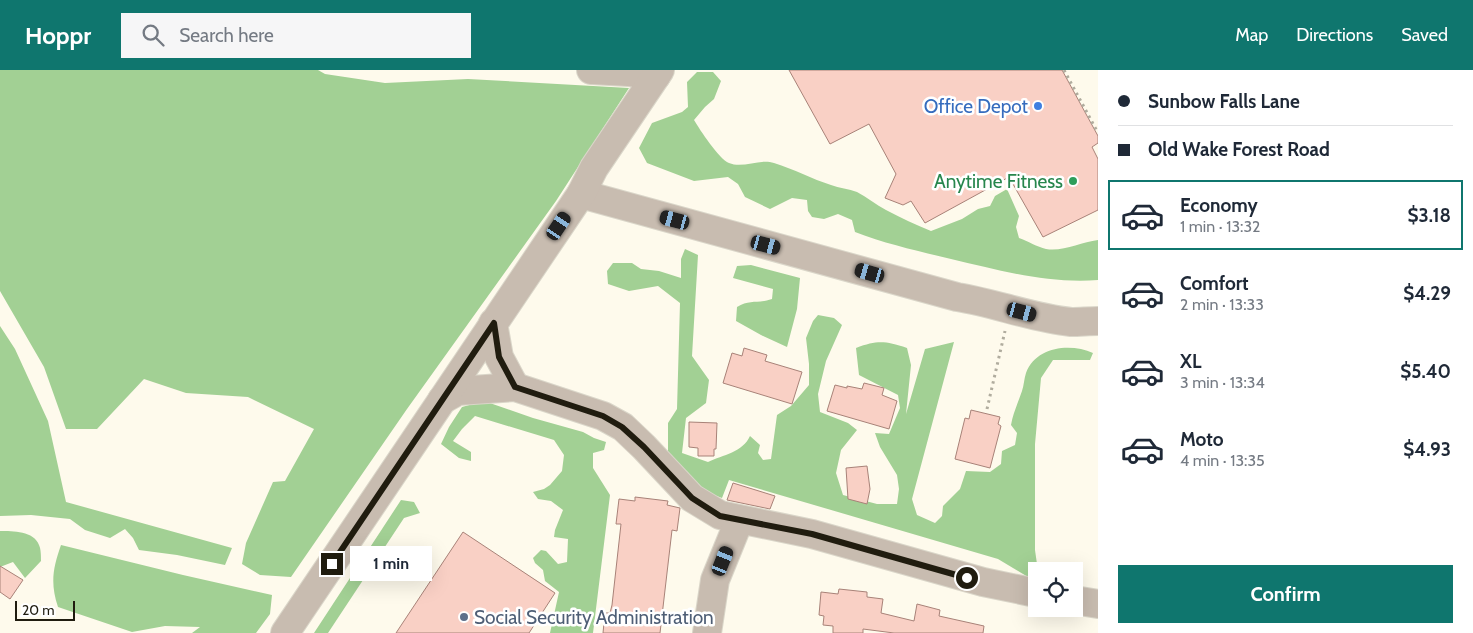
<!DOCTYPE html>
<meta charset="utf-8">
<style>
:root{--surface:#fff;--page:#f6f6f7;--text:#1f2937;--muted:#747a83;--line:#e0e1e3;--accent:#0f766e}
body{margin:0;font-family:Cabin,sans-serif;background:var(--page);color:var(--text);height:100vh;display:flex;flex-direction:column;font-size:19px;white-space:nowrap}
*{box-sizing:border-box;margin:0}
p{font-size:16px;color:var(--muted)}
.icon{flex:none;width:28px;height:28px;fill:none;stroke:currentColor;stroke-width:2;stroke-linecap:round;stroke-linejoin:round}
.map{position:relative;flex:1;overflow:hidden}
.details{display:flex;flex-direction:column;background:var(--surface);width:375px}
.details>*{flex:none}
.top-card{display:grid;align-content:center;height:110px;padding:0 20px;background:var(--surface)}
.buttons{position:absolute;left:1028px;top:492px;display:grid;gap:10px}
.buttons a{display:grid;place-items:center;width:55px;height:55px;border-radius:0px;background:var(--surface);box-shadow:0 5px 20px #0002;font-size:25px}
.scale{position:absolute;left:15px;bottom:12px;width:60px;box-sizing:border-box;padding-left:5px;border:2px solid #201c0f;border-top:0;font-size:14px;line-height:18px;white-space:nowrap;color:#201c0f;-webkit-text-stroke:4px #fff;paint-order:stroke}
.end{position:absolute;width:22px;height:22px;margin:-11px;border:6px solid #201c0f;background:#fff;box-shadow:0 0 0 2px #fff}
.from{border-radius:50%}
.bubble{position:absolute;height:35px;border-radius:0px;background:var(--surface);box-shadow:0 5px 20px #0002;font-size:16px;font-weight:700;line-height:35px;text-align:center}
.car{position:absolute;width:15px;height:30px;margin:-15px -8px;border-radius:6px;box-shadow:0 0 4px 1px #0007;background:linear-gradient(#222 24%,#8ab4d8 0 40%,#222 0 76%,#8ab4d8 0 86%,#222 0)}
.top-card b{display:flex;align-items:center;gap:18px;height:48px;font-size:19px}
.top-card b+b{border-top:1px solid var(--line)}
.top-card i{width:12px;height:12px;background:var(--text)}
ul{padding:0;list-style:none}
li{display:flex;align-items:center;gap:15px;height:70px;margin:0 10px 8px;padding:0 10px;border:2px solid transparent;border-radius:0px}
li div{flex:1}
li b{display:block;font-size:19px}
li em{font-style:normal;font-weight:700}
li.selected{border-color:var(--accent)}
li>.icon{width:45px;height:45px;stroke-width:1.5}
.action{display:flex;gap:10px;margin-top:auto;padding:10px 20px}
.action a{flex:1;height:58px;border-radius:0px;background:var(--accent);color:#fff;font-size:20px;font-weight:700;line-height:58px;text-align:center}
header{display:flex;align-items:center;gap:30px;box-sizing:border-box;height:70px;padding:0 25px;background:var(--accent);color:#fff}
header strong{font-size:24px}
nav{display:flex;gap:28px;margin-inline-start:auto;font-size:18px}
.search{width:350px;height:45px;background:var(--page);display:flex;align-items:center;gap:12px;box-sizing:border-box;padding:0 18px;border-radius:0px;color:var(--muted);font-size:19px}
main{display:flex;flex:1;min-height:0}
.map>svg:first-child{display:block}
</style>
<header>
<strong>Hoppr</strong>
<div class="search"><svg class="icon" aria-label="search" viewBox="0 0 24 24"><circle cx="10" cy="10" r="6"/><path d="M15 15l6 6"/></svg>Search here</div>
<nav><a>Map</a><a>Directions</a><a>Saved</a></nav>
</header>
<main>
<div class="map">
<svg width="1098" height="563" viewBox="0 0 1098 563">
<rect width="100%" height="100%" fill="#fefaec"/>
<g fill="#a2d094">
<polygon points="0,0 318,0 325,4 385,13 468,9 629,18 556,131 407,339 291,507 260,505 242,494 246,473 273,412 285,411 314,359 248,327 186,323 144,309 97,359 66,359 44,297 0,221"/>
<path d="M697,2h16l8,9 -7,18 -9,8 -11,13c6,10 25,39 35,43 14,6 31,-5 45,0 20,6 38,16 57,22 8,3 18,4 26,7 10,5 19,13 29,18 15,8 30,15 45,21l31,-12 16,-10 12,-3 5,-10 12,-7 12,27 -3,11 3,11c9,3 18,9 27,11 17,3 35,-7 52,-9v40c-50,4 -100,-10 -147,-21 -33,-8 -65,-15 -96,-27l-3,-12 -14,-6 -14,5 -12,-2 -4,-6 -1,-11 -15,-2 -22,11 -25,-12 -7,-13 -10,-7 -34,4 -47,-18 -8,-15 13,-25 30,-11 6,-5 -1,-25z"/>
<path d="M685,179l13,6 -6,101 17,24 -3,23 -20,15 -4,35 26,9c15,-7 35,-10 42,-26l10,9 -2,8 5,7 8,-1 6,-44 14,-9 18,-21v-21l-3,-26 7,-17 5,-6 16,3 8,7 -16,36 -8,33 2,18 28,11 9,7 -16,20 -5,23 7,22 34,9h20l2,-15 -2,-14 -17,-28 -5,-14 14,1 11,-26 -2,-13 -39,-20 -3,-27c22,-8 29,-7 51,0l4,17 -5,49 19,-65 29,-7 -42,157 5,16 18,8 7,-7 1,-10 17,-17 6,-18 24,1 11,-8 1,-13 13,-6 2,-12 -6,-8c2,-12 7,-22 11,-34 2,-6 2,-12 4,-18 10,-27 45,-30 67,-20l-3,7h-37l-12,18 -6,66v106l3,21h-2v6l-3,3 -35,-21 -269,-79 -7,18 -22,-8 -32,-34v-33l9,-14 3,-106 -22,-17 -29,5 -21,-7 -1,-13 6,-8h19l9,6 18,2 22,7v-19z"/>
<path d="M751,195l49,13 -3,31 -10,38 -26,-12 -25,-14 1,-14c13,-8 21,-3 35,-8l1,-10 -40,-11 4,-12z"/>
<polygon points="0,256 15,279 48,351 66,432 232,478 225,495 177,485 139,480 133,468 125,459 110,468 85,460 70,449 31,445 0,446"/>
<polygon points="484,331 533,348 583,362 594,368 606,372 604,380 593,383 593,398 610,425 593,563 550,563 559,522 545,511 543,500 535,493 533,488 541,480 546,481 558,494 567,492 568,469 554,467 555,460 563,440 551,431 538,429 533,422 544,419 550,415 562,401 564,385 554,370 475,346 462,359 453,371 471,382 471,391 459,388 441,374 449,357 462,337"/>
<polygon points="401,430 414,432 420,443 404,448 328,563 314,563"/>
<path d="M0,461c13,0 34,0 39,14 2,4 2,11 2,16l-16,17 -12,-16 -13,5z"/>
<path d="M61,475l122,30 89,20 -2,19 -14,19h-64l8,-6 -35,-1 -33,6 -74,-25c-8,-24 -5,-39 3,-62z"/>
</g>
<g fill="#f9d0c5" stroke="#a88278">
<polygon points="789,0 1062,0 1098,66 1098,73 1092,77 1098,89 1098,140 1043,167 1009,107 925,153 911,131 903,135 885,128 896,104 869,54 830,74"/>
<polygon points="744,278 767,285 765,291 802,302 792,334 723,313 732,283 742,286"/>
<polygon points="864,313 884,318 882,325 897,331 889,359 827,341 835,315 847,318 847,316 862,319"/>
<polygon points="971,340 1000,347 998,354 1001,356 990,398 955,389 965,348 969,349"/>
<polygon points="689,352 717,353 716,379 714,379 714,386 698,386 698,378 689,377"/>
<polygon points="867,396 870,419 867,434 848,429 846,398"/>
<polygon points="733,413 775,426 770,439 727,430"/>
<polygon points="635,427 668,431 667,435 680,438 677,461 672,460 660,563 603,563 605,543 610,543 612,535 621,454 616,454 619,429 635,431"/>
<polygon points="463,462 555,523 529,563 396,563"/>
<polygon points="0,496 23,510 10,529 0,522"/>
<polygon points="839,519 867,522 867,527 883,529 881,543 914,551 917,534 940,540 939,546 984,556 983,563 894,563 863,559 863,563 833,563 833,556 823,555 824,546 819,545 821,522 838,524"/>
</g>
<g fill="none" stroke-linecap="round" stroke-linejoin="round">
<defs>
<g id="minor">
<polyline points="591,0 628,2 656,6"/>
<path d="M581,124l376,103c38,6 75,21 114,25 9,0 18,-1 27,-1"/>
<polyline points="493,253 499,287 515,317"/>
<polyline points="442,330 458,321 515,317 603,346 623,357 644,377 692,428 720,445 812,464 983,512 1036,523"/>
<polyline points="1074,530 1098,534"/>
<polyline points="285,563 581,124 594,98 660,0"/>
<polyline points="707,563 715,510 739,451"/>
</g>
</defs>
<use href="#minor" stroke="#dad6c9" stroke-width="30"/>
<g stroke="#b0ac9e" stroke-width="3" stroke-dasharray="2.5 4" stroke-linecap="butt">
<polyline points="1064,0 1098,63"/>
<polyline points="987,339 1005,261"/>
</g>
<use href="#minor" stroke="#c8bcb0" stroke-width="28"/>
</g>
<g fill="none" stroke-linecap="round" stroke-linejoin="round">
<polyline stroke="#201c0f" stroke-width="6" points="332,494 494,253 499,287 515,317 603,346 622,357 644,377 692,428 720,446 812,464 967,508"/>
</g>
<circle fill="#3f7fe0" stroke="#fff" stroke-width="2" cx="1038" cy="36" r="5"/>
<circle fill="#2e9e5b" stroke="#fff" stroke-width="2" cx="1073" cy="111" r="5"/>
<circle fill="#5c6f8a" stroke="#fff" stroke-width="2" cx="464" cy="547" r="5"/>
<g text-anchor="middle" stroke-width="5" stroke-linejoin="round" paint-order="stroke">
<g font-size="19" fill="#366cbe" stroke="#fff" text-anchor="end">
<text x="1028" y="43">Office Depot</text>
</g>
<g font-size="19" fill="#27864d" stroke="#fff" text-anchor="end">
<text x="1063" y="118">Anytime Fitness</text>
</g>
<g font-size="19" fill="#4e5e75" stroke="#fff" text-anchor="start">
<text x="474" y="554">Social Security Administration</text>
</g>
</g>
</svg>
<div class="buttons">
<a><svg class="icon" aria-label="locate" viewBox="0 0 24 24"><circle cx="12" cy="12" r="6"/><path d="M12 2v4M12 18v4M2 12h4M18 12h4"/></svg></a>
</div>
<div class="scale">20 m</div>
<i class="end from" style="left:967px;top:508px"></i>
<i class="end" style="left:332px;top:494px"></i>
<div class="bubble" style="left:350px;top:476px;width:82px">1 min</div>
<i class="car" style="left:675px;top:150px;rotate:285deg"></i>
<i class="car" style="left:559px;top:156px;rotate:34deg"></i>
<i class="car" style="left:766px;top:175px;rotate:105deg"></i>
<i class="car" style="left:870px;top:203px;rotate:286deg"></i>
<i class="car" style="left:1022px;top:242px;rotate:105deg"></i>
<i class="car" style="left:723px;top:491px;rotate:22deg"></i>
</div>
<section class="details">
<div class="top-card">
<b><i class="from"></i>Sunbow Falls Lane</b>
<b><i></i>Old Wake Forest Road</b>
</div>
<ul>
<li class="selected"><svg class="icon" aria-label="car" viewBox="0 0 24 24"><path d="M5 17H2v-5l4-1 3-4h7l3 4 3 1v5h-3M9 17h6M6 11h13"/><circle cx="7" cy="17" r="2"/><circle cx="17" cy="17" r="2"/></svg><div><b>Economy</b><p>1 min · 13:32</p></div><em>$3.18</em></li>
<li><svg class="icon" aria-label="car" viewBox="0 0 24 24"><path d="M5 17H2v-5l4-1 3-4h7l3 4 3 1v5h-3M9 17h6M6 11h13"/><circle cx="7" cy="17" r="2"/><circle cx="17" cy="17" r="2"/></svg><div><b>Comfort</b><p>2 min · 13:33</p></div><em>$4.29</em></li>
<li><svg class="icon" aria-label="car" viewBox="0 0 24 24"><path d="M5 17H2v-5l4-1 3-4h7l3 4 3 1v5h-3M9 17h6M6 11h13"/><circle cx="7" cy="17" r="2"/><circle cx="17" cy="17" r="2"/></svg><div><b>XL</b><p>3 min · 13:34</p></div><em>$5.40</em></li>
<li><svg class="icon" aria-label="car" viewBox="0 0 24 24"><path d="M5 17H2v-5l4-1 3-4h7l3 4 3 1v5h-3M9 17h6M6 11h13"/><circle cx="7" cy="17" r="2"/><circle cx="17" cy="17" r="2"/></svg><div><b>Moto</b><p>4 min · 13:35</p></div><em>$4.93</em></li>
</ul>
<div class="action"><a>Confirm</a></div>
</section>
</main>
